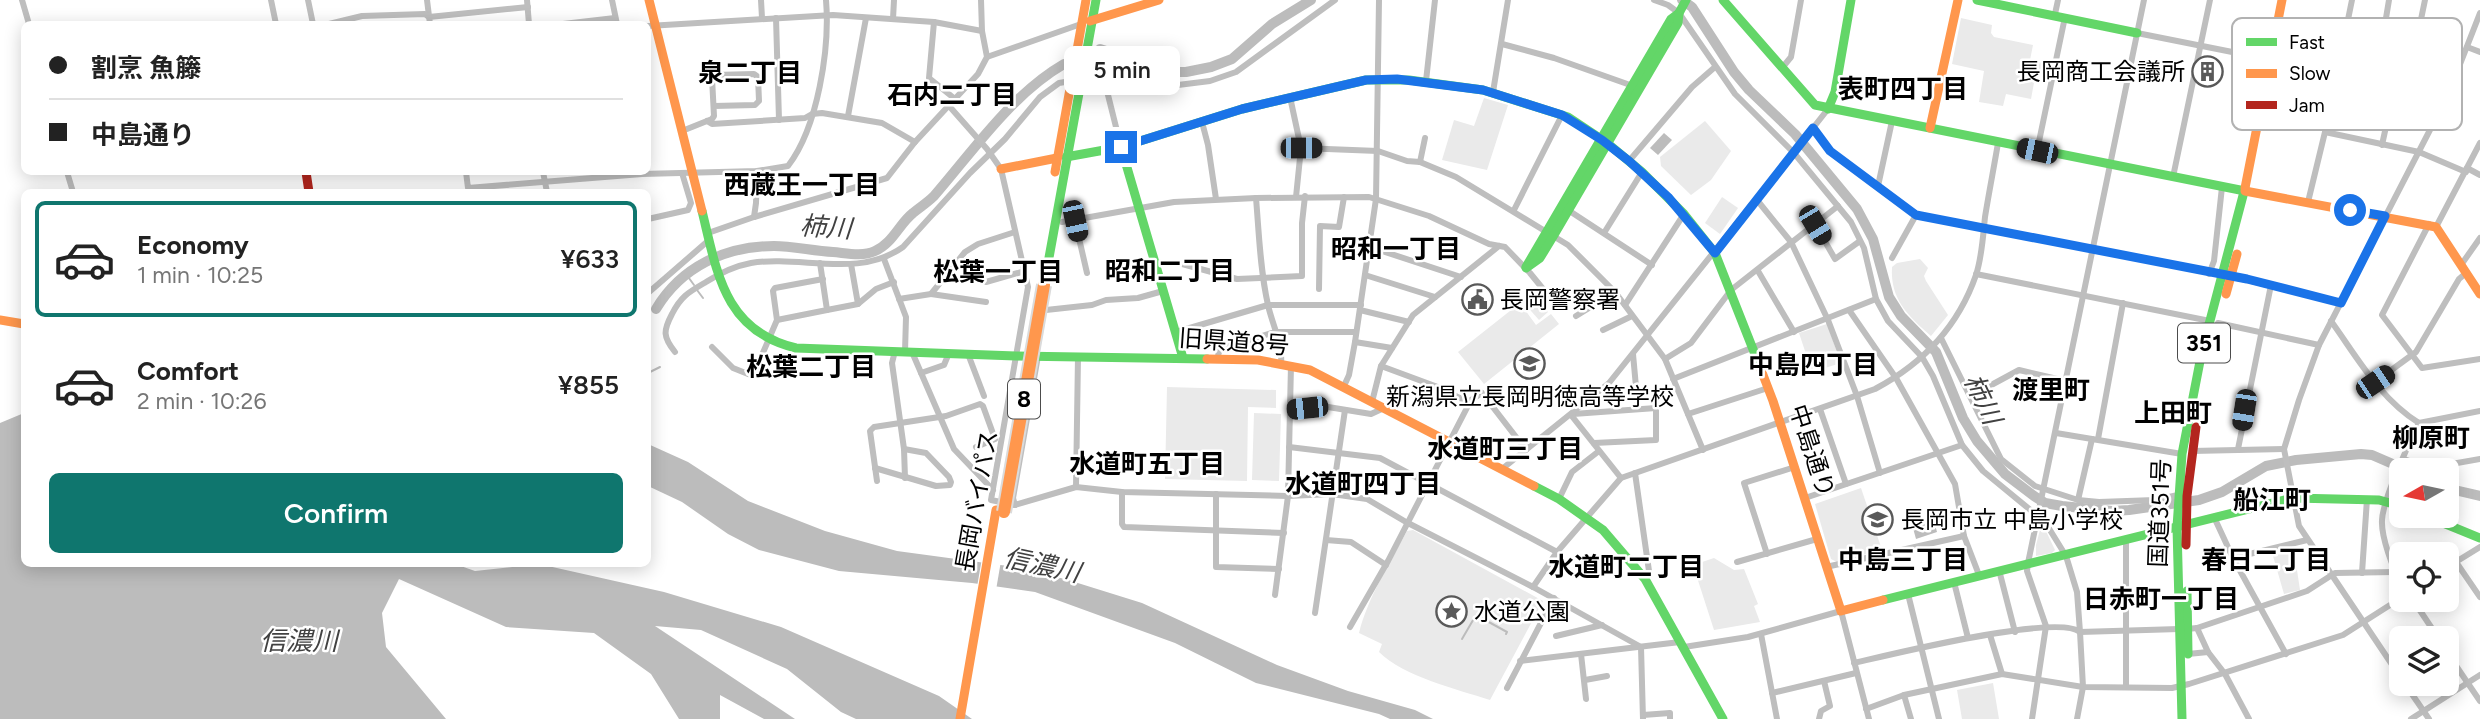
<!DOCTYPE html>
<meta charset="utf-8">
<style>
:root{--surface:#fff;--page:#f2f2f2;--text:#222;--muted:#767676;--line:#e0e0e0;--accent:#0f766e}
body{margin:0;font-family:Figtree,"Noto Sans JP",sans-serif;background:var(--page);color:var(--text);height:100vh;display:flex;flex-direction:column;font-size:26px;white-space:nowrap}
*{box-sizing:border-box;margin:0}
p{font-size:23px;color:var(--muted)}
.icon{flex:none;width:38px;height:38px;fill:none;stroke:currentColor;stroke-width:2;stroke-linecap:round;stroke-linejoin:round}
.map{position:relative;flex:1;overflow:hidden}
.drawer{position:absolute;left:21px;top:189px;width:630px;height:378px;display:flex;flex-direction:column;background:var(--surface);border-radius:10px;box-shadow:0 4px 18px #0003}
.drawer>*{flex:none}
.guide{position:absolute;left:21px;top:21px;width:630px;height:154px;border-radius:10px;box-shadow:0 4px 18px #0003;display:grid;align-content:center;height:154px;padding:0 28px;background:var(--surface)}
.needle{width:46px;rotate:261deg}
.controls{position:absolute;left:2389px;top:458px;display:grid;gap:14px}
.controls a{display:grid;place-items:center;width:70px;height:70px;border-radius:10px;background:var(--surface);box-shadow:0 4px 18px #0003;font-size:35px}
.end{position:absolute;width:32px;height:32px;margin:-16px;border:9px solid #1a73e8;background:#fff;box-shadow:0 0 0 4px #fff}
.from{border-radius:50%}
.bubble{position:absolute;height:49px;border-radius:10px;background:var(--surface);box-shadow:0 4px 18px #0003;font-size:23px;font-weight:600;line-height:49px;text-align:center}
.car{position:absolute;width:21px;height:42px;margin:-21px -10px;border-radius:9px;box-shadow:0 0 5px 2px #0007;background:linear-gradient(#222 24%,#8ab4d8 0 40%,#222 0 76%,#8ab4d8 0 86%,#222 0)}
.guide b{display:flex;align-items:center;gap:24px;height:66px;font-size:26px}
.guide b+b{border-top:2px solid var(--line)}
.guide i{width:18px;height:18px;background:var(--text)}
ul{padding:12px 0 0;list-style:none}
li{display:flex;align-items:center;gap:21px;height:116px;margin:0 14px 10px;padding:0 14px;border:4px solid transparent;border-radius:10px}
li div{flex:1}
li b{display:block;font-size:26px}
li em{font-style:normal;font-weight:600}
li.current{border-color:var(--accent)}
li>.icon{width:63px;height:63px;stroke-width:1.5}
.button{display:flex;gap:14px;margin-top:auto;padding:14px 28px}
.button a{flex:1;height:80px;border-radius:10px;background:var(--accent);color:#fff;font-size:28px;font-weight:600;line-height:80px;text-align:center}
.map>svg:first-child{display:block}
</style>
<div class="map">
<svg width="2480" height="719" viewBox="0 0 2480 719">
<rect width="100%" height="100%" fill="#fff"/>
<g fill="#eaeaea">
<polygon points="1961,18 1992,25 1991,33 1994,37 2033,45 2030,60 2052,65 2050,74 2036,72 2031,99 2006,94 2003,106 1979,102 1984,71 1952,64"/>
<polygon points="1484,98 1508,105 1487,170 1442,160 1454,120 1474,126"/>
<polygon points="1705,121 1731,151 1711,180 1691,195 1661,166 1660,157"/>
<polygon points="1722,197 1738,208 1720,234 1705,223"/>
<path d="M1920,259l8,9 -4,8 2,5 22,34 -17,21c-23,-20 -41,-37 -39,-69l5,-4z"/>
<polygon points="1534,295 1548,312 1539,320 1524,303"/>
<polygon points="1520,303 1536,325 1551,314 1559,324 1484,384 1458,352"/>
<polygon points="1827,324 1841,363 1812,372 1799,333"/>
<polygon points="1167,387 1276,390 1276,408 1248,407 1247,481 1165,479"/>
<polygon points="1254,413 1281,414 1279,481 1252,480"/>
<polygon points="1861,488 1882,550 1837,562 1831,559 1815,504"/>
<polygon points="2041,526 2045,529 2055,550 2052,553 2036,556 2036,545"/>
<path d="M1413,530l130,71 -53,99c-33,-11 -86,-23 -111,-48l3,-8 -23,-11c9,-36 31,-70 48,-102z"/>
<polygon points="2294,550 2300,590 2284,594 2273,556"/>
<polygon points="1714,558 1734,570 1744,569 1758,604 1754,606 1760,622 1714,630 1693,565"/>
<polygon points="1993,683 1999,719 1962,719 1957,690"/>
</g>
<g fill="#bcbcbc">
<polygon points="1664,133 1672,140 1658,155 1650,148"/>
<polygon points="24,413 24,564 455,564 475,571 539,564 664,592 781,627 939,696 972,719 856,719 841,712 787,669 701,630 655,626 795,719 764,719 720,695 720,719 679,719 651,674 594,633 506,627 399,579 382,613 386,647 446,719 0,719 0,423"/>
<polygon points="648,444 688,462 748,501 825,531 897,551 1008,566 1065,579 1142,603 1277,665 1348,691 1415,710 1433,719 1390,719 1379,714 1256,683 1175,643 1035,592 972,583 839,571 759,550 728,534 682,502 648,486"/>
<polygon points="1934,521 1937,532 1916,539 1913,528"/>
</g>
<polygon fill="#fff" points="982,558 1001,561 996,590 977,587"/>
<g fill="none" stroke-linecap="round" stroke-linejoin="round">
<g stroke="#bcbcbc" stroke-width="2">
<polyline points="686,274 694,285"/>
<polyline points="697,290 703,298"/>
<polyline points="648,373 660,367"/>
<polyline points="1462,639 1476,615 1507,632 1506,634"/>
</g>
<g stroke="#bcbcbc" stroke-width="10">
<polyline points="1682,0 1692,7 1734,72 1749,90 1795,134 1857,209 1873,239 1889,297 1901,316 1936,352 1963,418 1977,441 2005,474 2034,496 2045,503 2062,506 2112,511 2129,510 2199,500 2222,492 2266,466 2296,460 2361,454 2372,455 2409,471"/>
<polyline points="1100,49 1170,72 1186,72 1211,67 1232,59 1272,24 1311,0"/>
<path d="M656,309c25,-42 69,-63 118,-63 19,0 39,5 59,6 13,1 29,5 42,-1 18,-8 24,-27 38,-38 7,-6 14,-10 21,-17 39,-45 78,-102 130,-132"/>
<polyline points="2446,488 2480,496"/>
</g>
<g stroke="#bebebe" stroke-width="6">
<polyline points="22,0 29,24"/>
<polyline points="271,0 276,24"/>
<polyline points="308,0 313,24"/>
<polyline points="427,0 430,24"/>
<polyline points="527,0 529,24"/>
<polyline points="612,0 617,24"/>
<polyline points="761,0 762,18"/>
<polyline points="1654,0 1668,5 1679,13 1735,94 1794,153 1851,222 1864,248 1876,299 1888,321 1922,357 1933,376 1962,445 1983,471 2045,522 2066,556 2077,592 2080,632 2083,687 2077,719"/>
<polyline points="2389,0 2385,24 2419,30"/>
<polyline points="2055,14 2058,0"/>
<polyline points="776,18 779,120"/>
<polyline points="893,19 894,0"/>
<polyline points="934,22 929,78 955,99"/>
<polyline points="329,24 362,16 425,14 429,17 528,7"/>
<polyline points="563,24 615,18"/>
<polyline points="648,26 833,15 934,22 982,31"/>
<polyline points="2137,33 2448,95"/>
<polyline points="1502,44 1554,58 1633,86"/>
<polyline points="2467,47 2480,52"/>
<polyline points="987,57 1081,24"/>
<polyline points="1086,57 1101,67 1150,82 1170,86 1210,81 1236,72 1335,0"/>
<polyline points="1101,67 1121,147"/>
<polyline points="1782,68 1791,57 1801,0"/>
<polyline points="1426,81 1435,0"/>
<polyline points="2407,87 2425,0"/>
<polyline points="1493,92 1508,0"/>
<polyline points="1290,97 1301,148 1296,197"/>
<polyline points="950,107 987,149 1001,169 1028,287 991,500 1015,505 1076,487 1122,492 1288,496 1332,494 1367,499 1406,522 1533,587 1641,647"/>
<polyline points="1828,109 1813,128 1830,151 1916,215 2247,280 2341,303"/>
<polyline points="848,116 866,18"/>
<polyline points="707,121 712,124 805,118 812,114 822,113 882,123 915,142"/>
<polyline points="1202,122 1208,145 1216,199"/>
<polyline points="682,131 712,119 714,116 712,78 715,75 754,74 758,77 759,101 755,105 714,106"/>
<polyline points="2325,132 2419,152 2466,172"/>
<polyline points="2382,145 2395,85"/>
<polyline points="1301,148 1378,151 1407,161 1420,162 1456,177 1568,245 1615,292 1665,359 1703,450"/>
<polyline points="2037,151 2065,17"/>
<polyline points="1629,161 1692,87 1715,67"/>
<polyline points="1420,162 1425,138"/>
<polyline points="2467,168 2480,175"/>
<polyline points="67,172 73,192"/>
<path d="M466,172l2,16 174,-14 115,-3 31,-5c30,-39 42,-118 38,-166"/>
<polyline points="543,172 547,192"/>
<polyline points="2173,177 2210,0"/>
<polyline points="1878,186 1892,121"/>
<path d="M1256,198c3,35 4,72 12,107 4,19 15,39 13,58"/>
<polyline points="1757,200 1791,242 1828,320 1857,396 1880,473"/>
<polyline points="2308,202 2325,132 2352,0"/>
<polyline points="1514,210 1562,115"/>
<polyline points="1568,210 1652,265"/>
<polyline points="754,217 756,203 757,171"/>
<polyline points="648,219 688,210 691,203 682,173"/>
<polyline points="1075,221 1087,273"/>
<polyline points="1062,222 1174,202 1256,198 1369,197 1429,216 1489,244 1505,247 1530,273 1552,300"/>
<polyline points="1815,224 1835,259 1860,241"/>
<polyline points="2429,224 2382,315 2422,368 2480,359"/>
<polyline points="2436,227 2480,143"/>
<polyline points="708,233 754,217 887,178 915,142 978,74 987,57 982,31 981,0"/>
<polyline points="1604,233 1642,172"/>
<polyline points="1370,247 1461,277"/>
<polyline points="1892,258 1916,215"/>
<polyline points="884,259 906,317 905,352"/>
<polyline points="1155,263 1175,262 1237,279 1302,276 1302,223 1305,196"/>
<polyline points="851,264 858,304"/>
<polyline points="2461,265 2480,238"/>
<polyline points="1758,271 1794,332"/>
<polyline points="1976,274 2210,321"/>
<polyline points="2209,274 2214,261 2222,187"/>
<polyline points="1365,275 1435,297"/>
<polyline points="986,282 1025,271"/>
<polyline points="1319,289 1320,226 1339,227 1344,197"/>
<polyline points="648,293 709,240"/>
<polyline points="931,294 986,302"/>
<polyline points="899,299 931,294 965,252 978,244 1015,232"/>
<polyline points="1625,305 1684,214"/>
<polyline points="827,310 858,304 876,289 894,282"/>
<polyline points="1046,310 1092,305 1106,300 1138,298 1163,291"/>
<polyline points="1360,310 1409,322"/>
<polyline points="1849,310 1896,378 1955,484 1964,536 1979,575"/>
<polyline points="1576,316 1615,292"/>
<polyline points="777,320 827,310 820,263"/>
<path d="M2331,321c26,36 49,78 88,102l61,-12"/>
<polyline points="2218,323 2319,345"/>
<polyline points="1603,330 1632,316"/>
<polyline points="1176,332 1268,305 1361,305"/>
<polyline points="1941,338 2001,459 2035,486 2078,500 2099,502 2155,500 2178,495"/>
<polyline points="1355,342 1392,348"/>
<polyline points="712,347 733,368 753,376 777,320 773,291 775,288 823,279"/>
<polyline points="895,351 892,363 904,449 905,478"/>
<path d="M675,352c-12,-15 -12,-21 -3,-38 9,-18 17,-22 34,-32 14,-9 29,-16 45,-19 51,-8 107,16 152,-16l67,-74 35,-34 35,-42 19,-14 12,-2"/>
<polyline points="912,352 954,449 993,490"/>
<polyline points="968,354 984,396"/>
<polyline points="1633,354 1638,409"/>
<polyline points="1217,359 1220,349 1275,332 1356,332"/>
<polyline points="1665,359 1691,343 1731,290 1838,206"/>
<polyline points="1381,366 1435,386 1470,403"/>
<polyline points="921,373 944,365 949,353"/>
<polyline points="1673,379 1876,299"/>
<polyline points="2375,382 2416,352 2459,279 2466,273"/>
<polyline points="1344,386 1349,375 1355,342 1376,199 1379,0"/>
<polyline points="1971,396 2019,370 2066,381"/>
<polyline points="1372,402 1381,366 1413,315 1499,246"/>
<polyline points="1820,409 1846,484"/>
<polyline points="1291,410 1322,406 1371,414 1384,408"/>
<polyline points="1573,414 1656,408 1656,440 1594,443"/>
<polyline points="1688,414 1768,388"/>
<polyline points="1571,415 1621,478"/>
<polyline points="2056,433 2182,454"/>
<polyline points="2098,439 2123,303"/>
<polyline points="1289,447 1380,458 1557,552"/>
<polyline points="2238,449 2271,285"/>
<polyline points="2192,451 2284,449"/>
<polyline points="2404,459 2429,468 2480,459"/>
<polyline points="875,468 936,486 950,485 951,482 949,477 926,453 904,449"/>
<polyline points="1502,469 1609,383 1813,128"/>
<polyline points="1635,473 1649,571 1645,579"/>
<polyline points="877,481 870,431 874,427 946,416 980,404 983,406 995,439 976,447"/>
<polyline points="1076,487 1078,356"/>
<polyline points="1122,492 1122,524 1124,527 1284,533"/>
<polyline points="1216,494 1216,567 1279,569"/>
<polyline points="1805,498 1962,445"/>
<polyline points="1559,499 1572,472 1599,451"/>
<polyline points="2078,500 2092,439"/>
<polyline points="1015,505 1013,498 1038,356"/>
<polyline points="2214,517 2233,558 2286,654"/>
<polyline points="1326,540 1351,542 1386,565"/>
<polyline points="2126,541 2126,687"/>
<polyline points="1767,554 1744,483 1795,467"/>
<polyline points="2233,558 2307,540"/>
<polyline points="1737,562 1817,539"/>
<polyline points="2456,562 2480,597"/>
<polyline points="1826,567 1964,536"/>
<polyline points="2446,568 2480,547"/>
<polyline points="1999,570 2015,632"/>
<polyline points="2362,573 2367,499"/>
<polyline points="1954,582 1968,638"/>
<path d="M2401,583c-8,-14 -20,-46 -19,-63 1,-21 27,-77 37,-97"/>
<path d="M1533,587l24,-35 64,-74 254,-89c47,-25 83,-62 101,-114 6,-18 7,-39 9,-58 4,-25 9,-50 13,-74"/>
<polyline points="1908,594 1939,719"/>
<polyline points="1275,595 1288,496 1291,365"/>
<polyline points="2413,600 2439,639"/>
<polyline points="1315,613 1345,410"/>
<polyline points="1350,627 1388,561 1471,400 1482,393 1526,450"/>
<polyline points="2197,628 2208,652"/>
<polyline points="2187,629 2197,628 2307,591 2335,573 2394,572"/>
<polyline points="1761,634 1777,719"/>
<polyline points="1990,635 2002,674"/>
<polyline points="1556,636 1602,625"/>
<polyline points="1641,647 1643,719"/>
<polyline points="1684,647 1748,637 1841,611 1869,719"/>
<polyline points="2446,651 2480,701"/>
<polyline points="1581,654 1586,699"/>
<polyline points="2188,654 2208,652 2225,674 2249,719"/>
<polyline points="1520,661 1680,642"/>
<path d="M1854,663c35,-8 204,-50 226,-31l99,-3"/>
<polyline points="2401,678 2299,526 2284,449 2299,400 2319,345 2448,95 2480,13"/>
<polyline points="1585,680 1607,676"/>
<polyline points="2405,684 2429,719"/>
<polyline points="1507,688 1554,598"/>
<polyline points="1772,693 1856,673"/>
<polyline points="1904,695 1911,719"/>
<polyline points="1866,709 1904,695 2002,674 2083,687 2172,688 2189,684 2343,635 2401,598"/>
<polyline points="1643,715 1670,713 1670,719"/>
<polyline points="1819,719 1821,711 1830,706 1824,681"/>
<path d="M2032,719l14,-93 -19,-55 1,-8c40,-187 76,-375 116,-563"/>
<polyline points="2411,719 2480,675"/>
</g>
<g stroke="#63d668" stroke-width="9">
<polyline points="1723,0 1815,105 2245,191"/>
<polyline points="1977,0 2137,33"/>
<polyline points="1828,109 1835,92 1851,0"/>
<polyline points="1121,147 1183,358"/>
<polyline points="1066,157 1121,147 1242,109 1366,80 1409,80 1483,90 1568,117 1607,143 1642,172 1684,214 1715,253 1760,367"/>
<path d="M702,211c15,61 22,120 94,137l220,8 191,3"/>
<polyline points="1526,267 1671,19 1679,13"/>
<polyline points="1526,268 1540,258 1554,235 1678,23 1679,13 1686,0"/>
<polyline points="1044,285 1096,0"/>
<polyline points="1534,486 1559,499 1603,530 1645,579 1723,719"/>
<polyline points="2426,516 2480,538"/>
<polyline points="2187,591 2188,654"/>
<polyline points="1883,600 2293,498 2379,500 2401,506"/>
<polyline points="2182,719 2177,527 2182,454 2202,351 2245,188"/>
</g>
<g stroke="#ff974d" stroke-width="9">
<polyline points="649,0 702,211"/>
<polyline points="1090,21 1159,0"/>
<polyline points="1930,128 1958,0"/>
<polyline points="1001,169 1057,158"/>
<polyline points="1055,172 1086,0"/>
<polyline points="2245,188 2282,0"/>
<polyline points="2245,191 2436,227 2480,294"/>
<polyline points="2226,294 2237,254"/>
<polyline points="0,320 24,324"/>
<polyline points="1207,359 1258,360 1310,370 1534,486"/>
<polyline points="1760,367 1773,401 1841,611 1883,600"/>
<polyline points="960,719 996,510"/>
</g>
<g stroke="#b3261e" stroke-width="9">
<polyline points="306,172 309,192"/>
<polyline points="2186,545 2187,496 2196,427"/>
</g>
<defs>
<polyline id="slow-bridge" points="1004,512 1044,285"/>
</defs>
<use href="#slow-bridge" stroke="#dbdbdb" stroke-width="16" stroke-linecap="butt"/>
<use href="#slow-bridge" stroke="#ff974d" stroke-width="12"/>
</g>
<g fill="none" stroke-linecap="round" stroke-linejoin="round">
<polyline stroke="#1a73e8" stroke-width="9" points="1121,147 1242,109 1366,80 1397,79 1483,90 1562,115 1602,140 1629,161 1668,197 1715,253 1813,128 1830,151 1916,215 2247,279 2341,303 2385,216 2350,210"/>
</g>
<defs>
<symbol id="building-ring" viewBox="-11 -11 22 22"><circle r="9.5" fill="#fff" stroke="#595959" stroke-width="1.5"/><path d="M-4-6H4V6H1V3H-1V6H-4ZM-2.5-4.3h1.7v1.8h-1.7ZM.8-4.3h1.7v1.8H.8ZM-2.5-1h1.7V.8h-1.7ZM.8-1h1.7V.8H.8Z" fill="#595959"/></symbol>
<symbol id="civic-ring" viewBox="-11 -11 22 22"><circle r="9.5" fill="#fff" stroke="#595959" stroke-width="1.5"/><path d="M-.6-6.5H3V-4.5H.6V-3L4-1V1h2V6H-6V1h2V-1L-.6-3ZM-1.2 2.5V6h2.4V2.5Z" fill="#595959"/></symbol>
<symbol id="school-ring" viewBox="-11 -11 22 22"><circle r="9.5" fill="#fff" stroke="#595959" stroke-width="1.5"/><path d="M0-5L7-2L0 1L-7-2ZM-4 1L0 2.5L4 1V4Q0 6-4 4Z" fill="#595959"/></symbol>
<symbol id="sight-ring" viewBox="-11 -11 22 22"><circle r="9.5" fill="#fff" stroke="#595959" stroke-width="1.5"/><path d="M0-6L1.8-2.2L6-1.7L2.9 1.2L3.7 5.4L0 3.3L-3.7 5.4L-2.9 1.2L-6-1.7L-1.8-2.2Z" fill="#595959"/></symbol>
</defs>
<g fill-rule="evenodd">
<use href="#building-ring" x="2190" y="54" width="35" height="35"/>
<use href="#civic-ring" x="1460" y="282" width="35" height="35"/>
<use href="#school-ring" x="1512" y="346" width="35" height="35"/>
<use href="#school-ring" x="1860" y="502" width="35" height="35"/>
<use href="#sight-ring" x="1434" y="594" width="35" height="35"/>
</g>
<g text-anchor="middle" stroke-width="5" stroke-linejoin="round" paint-order="stroke">
<g fill="#fff" stroke="#4c4c4c" stroke-width="2">
<rect x="2178" y="323.5" width="52" height="39" rx="5"/>
<rect x="1008" y="379.5" width="32" height="39" rx="5"/>
</g>
<g font-size="23" font-weight="bold" fill="#000">
<text x="2204" y="351">351</text>
<text x="1024" y="407">8</text>
</g>
<g font-size="24" fill="#000" stroke="#fff" text-anchor="start">
<text x="2185" y="80" text-anchor="end">長岡商工会議所</text>
<text x="1500" y="308">長岡警察署</text>
<text x="1530" y="405" text-anchor="middle">新潟県立長岡明徳高等学校</text>
<text x="1901" y="528">長岡市立 中島小学校</text>
<text x="1474" y="620">水道公園</text>
</g>
<g font-size="24" fill="#000" stroke="#fff">
<text transform="translate(1234 342) rotate(4)" y="8">旧県道8号</text>
<text transform="translate(1812 451) rotate(72)" y="8">中島通り</text>
<text transform="translate(977 501) rotate(-80)" y="8">長岡バイパス</text>
<text transform="translate(2160 513) rotate(-88)" y="8">国道351号</text>
</g>
<g font-size="26" font-weight="bold" fill="#000" stroke="#fff">
<text x="750" y="82">泉二丁目</text>
<text x="1903" y="98">表町四丁目</text>
<text x="952" y="104">石内二丁目</text>
<text x="802" y="194">西蔵王一丁目</text>
<text x="1396" y="258">昭和一丁目</text>
<text x="1170" y="280">昭和二丁目</text>
<text x="998" y="281">松葉一丁目</text>
<text x="1813" y="374">中島四丁目</text>
<text x="811" y="376">松葉二丁目</text>
<text x="2051" y="399">渡里町</text>
<text x="2173" y="422">上田町</text>
<text x="2431" y="447">柳原町</text>
<text x="1505" y="458">水道町三丁目</text>
<text x="1147" y="473">水道町五丁目</text>
<text x="1363" y="493">水道町四丁目</text>
<text x="2272" y="509">船江町</text>
<text x="1903" y="569">中島三丁目</text>
<text x="2266" y="569">春日二丁目</text>
<text x="1626" y="576">水道町二丁目</text>
<text x="2161" y="608">日赤町一丁目</text>
</g>
<g font-size="26" font-style="italic" fill="#414141" stroke="#fff">
<text transform="translate(826 227) rotate(4)" y="9">柿川</text>
<text transform="translate(1983 399) rotate(65)" y="9">柿川</text>
<text transform="translate(1042 565) rotate(12)" y="9">信濃川</text>
<text x="299" y="650">信濃川</text>
</g>
</g>
<rect x="2232" y="18" width="230" height="112" rx="10" fill="#fff" stroke="#b2b2b2" stroke-width="2"/>
<rect x="2246" y="38" width="31" height="8" fill="#63d668"/>
<rect x="2246" y="69" width="31" height="9" fill="#ff974d"/>
<rect x="2246" y="101" width="31" height="8" fill="#b3261e"/>
<g font-size="19" fill="#000">
<text x="2289" y="49">Fast</text>
<text x="2289" y="80">Slow</text>
<text x="2289" y="112">Jam</text>
</g>
</svg>
<div class="controls">
<a><svg class="needle" viewBox="-14 -14 28 28"><path d="M0-13l5 13h-10z" fill="#e53935"/><path d="M0 13l5-13h-10z" fill="#767676"/></svg></a>
<a><svg class="icon" aria-label="locate" viewBox="0 0 24 24"><circle cx="12" cy="12" r="6"/><path d="M12 2v4M12 18v4M2 12h4M18 12h4"/></svg></a>
<a><svg class="icon" aria-label="layers" viewBox="0 0 24 24"><path d="M12 4l9 5-9 5-9-5zM3 14l9 5 9-5"/></svg></a>
</div>
<i class="end from" style="left:2350px;top:210px"></i>
<i class="end" style="left:1121px;top:147px"></i>
<div class="bubble" style="left:1064px;top:46px;width:116px">5 min</div>
<i class="car" style="left:1301px;top:148px;rotate:90deg"></i>
<i class="car" style="left:2037px;top:151px;rotate:282deg"></i>
<i class="car" style="left:1075px;top:221px;rotate:168deg"></i>
<i class="car" style="left:1815px;top:225px;rotate:149deg"></i>
<i class="car" style="left:2375px;top:382px;rotate:56deg"></i>
<i class="car" style="left:1307px;top:408px;rotate:264deg"></i>
<i class="car" style="left:2244px;top:410px;rotate:189deg"></i>
<div class="guide">
<b><i class="from"></i>割烹 魚籐</b>
<b><i></i>中島通り</b>
</div>
<section class="drawer">
<ul>
<li class="current"><svg class="icon" aria-label="car" viewBox="0 0 24 24"><path d="M5 17H2v-5l4-1 3-4h7l3 4 3 1v5h-3M9 17h6M6 11h13"/><circle cx="7" cy="17" r="2"/><circle cx="17" cy="17" r="2"/></svg><div><b>Economy</b><p>1 min · 10:25</p></div><em>¥633</em></li>
<li><svg class="icon" aria-label="car" viewBox="0 0 24 24"><path d="M5 17H2v-5l4-1 3-4h7l3 4 3 1v5h-3M9 17h6M6 11h13"/><circle cx="7" cy="17" r="2"/><circle cx="17" cy="17" r="2"/></svg><div><b>Comfort</b><p>2 min · 10:26</p></div><em>¥855</em></li>
</ul>
<div class="button"><a>Confirm</a></div>
</section>
</div>
